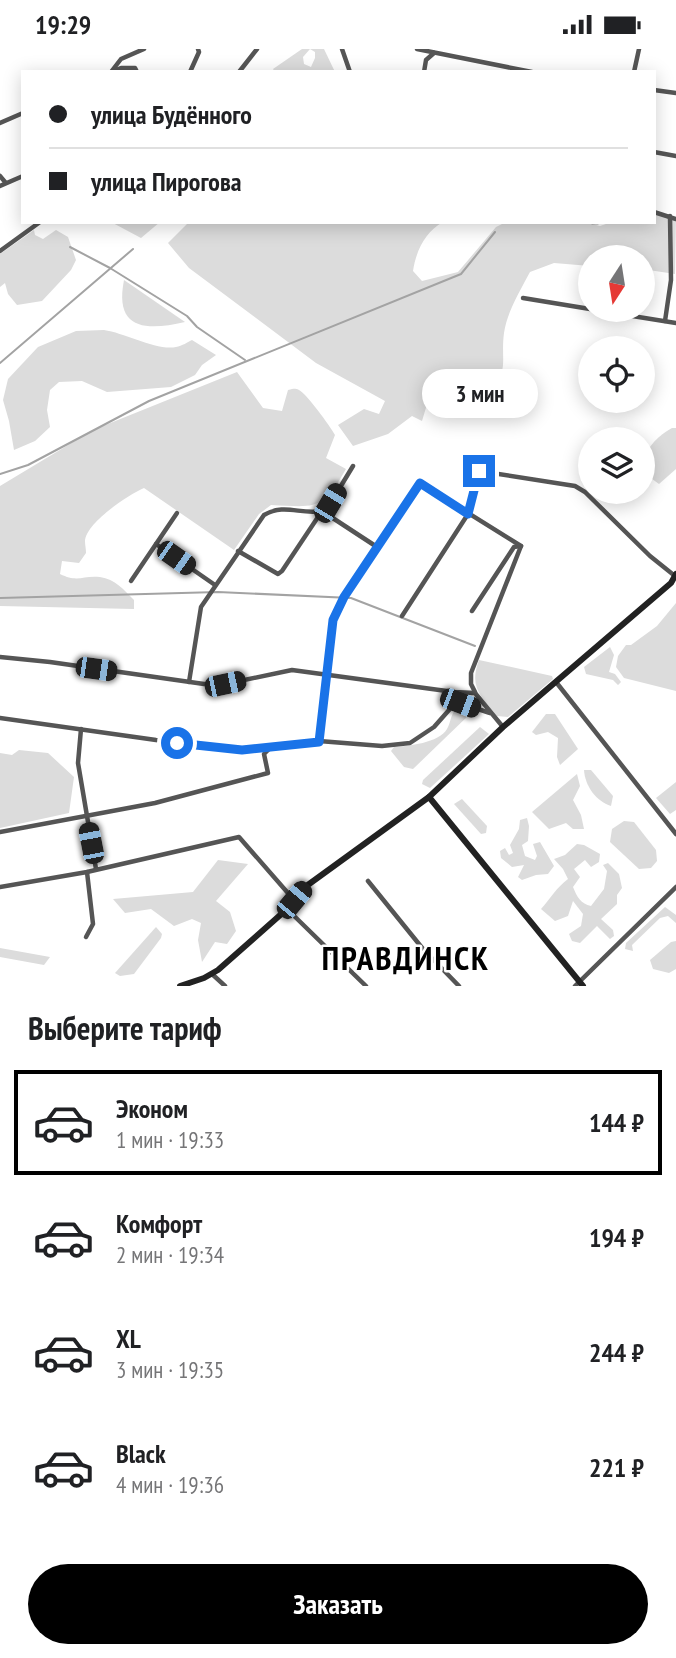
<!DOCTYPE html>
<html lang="ru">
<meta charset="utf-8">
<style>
:root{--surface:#fff;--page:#f2f2f2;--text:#202124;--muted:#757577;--line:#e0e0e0;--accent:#000}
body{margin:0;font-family:"PT Sans Narrow",sans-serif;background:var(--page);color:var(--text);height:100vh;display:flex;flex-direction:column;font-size:26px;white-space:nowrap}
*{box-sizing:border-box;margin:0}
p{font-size:23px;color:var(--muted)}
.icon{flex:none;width:38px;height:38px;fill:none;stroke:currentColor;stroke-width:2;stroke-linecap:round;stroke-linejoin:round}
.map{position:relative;height:937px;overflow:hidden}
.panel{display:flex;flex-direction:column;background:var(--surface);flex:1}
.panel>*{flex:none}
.top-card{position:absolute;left:21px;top:21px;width:635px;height:154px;border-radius:0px;box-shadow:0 4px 18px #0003;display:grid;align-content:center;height:154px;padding:0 28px;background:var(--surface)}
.needle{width:46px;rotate:192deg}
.buttons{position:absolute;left:578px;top:196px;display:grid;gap:14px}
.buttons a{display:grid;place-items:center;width:77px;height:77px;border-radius:50%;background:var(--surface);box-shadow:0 4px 18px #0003;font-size:35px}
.end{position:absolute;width:32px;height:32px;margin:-16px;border:9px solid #1a73e8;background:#fff;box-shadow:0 0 0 4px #fff}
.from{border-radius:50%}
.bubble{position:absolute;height:49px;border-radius:24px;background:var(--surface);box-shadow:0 4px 18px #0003;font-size:23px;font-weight:700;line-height:49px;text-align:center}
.car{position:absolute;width:21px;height:42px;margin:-21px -10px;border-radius:9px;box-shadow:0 0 5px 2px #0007;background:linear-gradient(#222 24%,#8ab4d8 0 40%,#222 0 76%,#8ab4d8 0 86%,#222 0)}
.top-card b{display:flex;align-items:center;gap:24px;height:66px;font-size:26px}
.top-card b+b{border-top:2px solid var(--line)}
.top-card i{width:18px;height:18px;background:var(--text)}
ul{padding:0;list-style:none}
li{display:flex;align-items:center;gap:21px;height:105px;margin:0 14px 10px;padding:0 14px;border:4px solid transparent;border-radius:0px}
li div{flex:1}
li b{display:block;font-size:26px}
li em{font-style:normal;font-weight:700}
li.on{border-color:var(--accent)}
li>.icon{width:63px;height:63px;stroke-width:1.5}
h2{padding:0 28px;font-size:32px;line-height:84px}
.button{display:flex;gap:14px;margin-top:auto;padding:14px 28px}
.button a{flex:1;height:80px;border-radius:42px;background:var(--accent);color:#fff;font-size:28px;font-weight:700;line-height:80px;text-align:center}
.status{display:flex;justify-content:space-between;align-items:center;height:49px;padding:0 35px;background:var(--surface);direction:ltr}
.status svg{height:19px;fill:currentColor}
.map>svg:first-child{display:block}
</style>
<div class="status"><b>19:29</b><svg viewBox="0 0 49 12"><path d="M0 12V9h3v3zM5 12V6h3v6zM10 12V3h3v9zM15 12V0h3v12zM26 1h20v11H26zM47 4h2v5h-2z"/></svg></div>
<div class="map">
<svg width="676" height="937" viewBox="0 0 676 937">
<rect width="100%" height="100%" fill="#fff"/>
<g fill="#dcdcdc">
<polygon points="302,0 310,0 303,8 304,15 311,18 315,9 315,3 310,0 324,0 335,23 275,23 273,20"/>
<path d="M655,164l21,5 -1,56 -33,-5v-12h-52v9l-36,-3 -24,9c-10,19 -23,40 -26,61 -4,31 8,39 -22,64l-34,-3 -20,7 -6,20 -10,-5 -24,18 -35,12 -15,-21 26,-16 15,5 6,-13 -69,-38 -127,-95 -21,-25 21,-21h254c-18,10 -27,29 -30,49l9,10 36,-9 38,-45 10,-5h78l16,4 12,-4h42z"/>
<polygon points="111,173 160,173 141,189"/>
<polygon points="34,181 35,186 43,190 56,181 68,188 76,211 71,221 42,252 17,256 8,245 5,234 0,238 0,205"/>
<path d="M124,231l61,42c-39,9 -71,8 -61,-42z"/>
<path d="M104,281c21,3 53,21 72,17 6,-1 12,-5 16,-7l24,15 -14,10 -7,10 -24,12 -64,5 -25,-11 -23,1 -9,8 -3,20 3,17 -15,14 -21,9 -5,-29 -6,-21 5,-21 30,-32 38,-16z"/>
<path d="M237,323l26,36 19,3 6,-21c6,-1 6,-2 11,0 7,3 31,36 36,45l-9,23 20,11c-24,42 -29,38 -75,36l-12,9 -25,36 -90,-62c-16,7 -58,35 -59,53 0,4 1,8 1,12l-7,10 -17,-2 -2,13c18,9 23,1 40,3 15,2 24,13 34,23v9l-134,-3v-120l93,-56z"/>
<path d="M672,379h4v41l-17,15 -11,-8 -6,-15c7,-16 16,-25 30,-33z"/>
<polygon points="676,554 676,642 624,629 616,618 618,607 626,596 631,596 657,577"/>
<polygon points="610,598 614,606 609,623 615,625 621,633 618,636 613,631 586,625 584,618"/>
<path d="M479,611l73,16 1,3 -45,38 -11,-1c-17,-21 -28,-29 -18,-56z"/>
<path d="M456,660l14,5 -57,55 -9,-2 -13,-16 3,-4c14,-1 45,-4 53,-18 4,-7 3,-13 9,-20z"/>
<polygon points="546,665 555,665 578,700 560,716 557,708 558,689 548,683 536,686 532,683"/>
<polygon points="480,678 489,685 430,739 422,735 423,731"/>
<polygon points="19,701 48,704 74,728 69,764 0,779 0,704 12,706"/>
<path d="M584,721h7l22,26 -2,10c-15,-5 -26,-20 -27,-36z"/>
<polygon points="577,725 580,737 573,751 581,766 584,780 573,780 566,774 549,780 532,763"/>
<polygon points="676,733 676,761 670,765 656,749"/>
<polygon points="462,750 487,777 486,784 481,785 454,755"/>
<polygon points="527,769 529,777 528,792 522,796 525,807 535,811 537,807 533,795 540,793 554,817 548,825 536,826 522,831 518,828 524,816 512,818 501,809 500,802 505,799 509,806 513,804 510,796 519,780 520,771"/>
<polygon points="624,772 634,773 656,801 657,812 651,819 639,820 610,793 612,780"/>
<path d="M577,795l7,1 16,9 -1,8 -8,5 -6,-7 -11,9 6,8 -7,10c4,10 8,17 18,19l13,-17 3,-18 -4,-6 5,-2 11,11 3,14 -5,7v9l-16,15 12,11 1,6 -4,3 -13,-13 -17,17 -8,-2 -3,-7 12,-8 2,-12 -10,-13 -5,15 -13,5 -14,-12c9,-10 16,-22 27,-30l-5,-10 -9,-10 11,-4z"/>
<polygon points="218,811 248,815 216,852 230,863 236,882 227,895 215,893 202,913 198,891 201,874 192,870 174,877 151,860 125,864 113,850 193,843"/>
<polygon points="665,858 676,866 676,874 668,867 660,869 632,896 633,902 625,900 626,894"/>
<polygon points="156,878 162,885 161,889 134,925 120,927 115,924"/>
<polygon points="676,892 676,920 669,924 653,920 650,911 671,893"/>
<polygon points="0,899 50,908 44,916 0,908"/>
</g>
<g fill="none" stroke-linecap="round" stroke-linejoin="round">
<g stroke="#a3a3a3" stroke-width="2">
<polyline points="70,198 110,219 187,267 197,278 245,311"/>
<polyline points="0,314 133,200"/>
<polyline points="0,425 28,416 149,352 461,225 495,183"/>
<polyline points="0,549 218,543 351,549 475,597"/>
</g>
<g stroke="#555" stroke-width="4.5">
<polyline points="342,0 350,23"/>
<polyline points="417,0 532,23"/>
<polyline points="113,22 121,19 135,19 137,23"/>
<polyline points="111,23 121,10 144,0"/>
<polyline points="190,23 199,3 198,0"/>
<polyline points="239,23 257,0"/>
<polyline points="424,23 426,11 434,4"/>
<polyline points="634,23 639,0"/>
<polyline points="654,41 676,44"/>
<polyline points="0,74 23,64"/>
<polyline points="654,103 676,107"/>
<polyline points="0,127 5,133"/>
<polyline points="0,137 23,127"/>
<polyline points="654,163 676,170"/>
<polyline points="592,173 598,173"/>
<polyline points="0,202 40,173"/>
<polyline points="523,249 590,260"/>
<polyline points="595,261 676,274"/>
<polyline points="665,272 671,231 670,167"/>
<polyline points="156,495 215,536"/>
<polyline points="238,502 278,525 282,522 322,462 327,460 353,417"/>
<polyline points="131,532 177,464"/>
<polyline points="472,562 514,498 520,497"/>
<polyline points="402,567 468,465 479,422 575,437 585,443 650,507 675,527"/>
<polyline points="0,608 50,613 204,635 225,635 292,621 454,643 475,644 503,678"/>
<path d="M189,633l12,-75 63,-92c21,-12 36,0 58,-4l55,36"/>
<polyline points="556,633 676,785"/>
<polyline points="475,643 471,635 471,624 521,497"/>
<polyline points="444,644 460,654 490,664"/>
<polyline points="0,669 156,691 241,701 319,692 382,697 410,694 434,678 457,652"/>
<polyline points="81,680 78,714 96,820"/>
<polyline points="319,692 333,571 344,548 420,434 521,497"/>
<polyline points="0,783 155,754 268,724 264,705 270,699"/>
<polyline points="368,832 423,900 459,937"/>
<polyline points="0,838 87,823 239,788 294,851"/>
<polyline points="287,860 366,937"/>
<polyline points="86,888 93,875 87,823"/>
<polyline points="212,925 225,937"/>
<polyline points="575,937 676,838"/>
</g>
<g stroke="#222" stroke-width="6">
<polyline points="429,748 583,937"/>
<polyline points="180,937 204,929 218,921 287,860 305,838 429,748 503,678 671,534 676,525"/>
</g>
</g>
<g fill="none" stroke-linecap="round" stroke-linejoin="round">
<polyline stroke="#1a73e8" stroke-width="9" points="177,694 242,701 319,693 333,571 344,548 420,434 468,465 479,422"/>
</g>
<g text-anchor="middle" stroke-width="5" stroke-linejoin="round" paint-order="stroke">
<g font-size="33" font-weight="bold" letter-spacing="2" fill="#000" stroke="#fff">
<text x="406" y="921">ПРАВДИНСК</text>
</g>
</g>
</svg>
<div class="buttons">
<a><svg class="needle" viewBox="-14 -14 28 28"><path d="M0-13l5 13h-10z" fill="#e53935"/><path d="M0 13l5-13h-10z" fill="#757577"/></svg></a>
<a><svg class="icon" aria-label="locate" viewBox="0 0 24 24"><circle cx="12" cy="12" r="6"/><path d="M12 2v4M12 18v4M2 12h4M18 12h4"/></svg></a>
<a><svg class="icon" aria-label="layers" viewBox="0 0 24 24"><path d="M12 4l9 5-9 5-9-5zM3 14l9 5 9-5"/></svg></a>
</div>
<i class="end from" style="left:177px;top:694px"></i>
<i class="end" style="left:479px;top:422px"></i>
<div class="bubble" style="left:422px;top:320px;width:116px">3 мин</div>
<i class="car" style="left:330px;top:454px;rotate:31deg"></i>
<i class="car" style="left:176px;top:509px;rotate:125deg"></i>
<i class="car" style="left:96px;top:620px;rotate:98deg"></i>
<i class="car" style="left:225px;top:635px;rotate:78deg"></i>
<i class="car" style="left:460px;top:654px;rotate:111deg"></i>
<i class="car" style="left:91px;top:794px;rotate:349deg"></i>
<i class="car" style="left:294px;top:851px;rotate:40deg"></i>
<div class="top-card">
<b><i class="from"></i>улица Будённого</b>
<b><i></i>улица Пирогова</b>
</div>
</div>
<section class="panel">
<h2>Выберите тариф</h2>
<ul>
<li class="on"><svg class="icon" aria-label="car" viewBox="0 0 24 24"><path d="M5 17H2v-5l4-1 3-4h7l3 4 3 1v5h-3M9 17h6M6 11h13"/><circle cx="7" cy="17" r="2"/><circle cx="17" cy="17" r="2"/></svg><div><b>Эконом</b><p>1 мин · 19:33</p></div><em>144 ₽</em></li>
<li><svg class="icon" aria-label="car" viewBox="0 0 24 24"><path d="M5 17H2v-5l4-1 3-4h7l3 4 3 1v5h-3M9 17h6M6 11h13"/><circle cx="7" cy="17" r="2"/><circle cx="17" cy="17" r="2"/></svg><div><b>Комфорт</b><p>2 мин · 19:34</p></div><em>194 ₽</em></li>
<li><svg class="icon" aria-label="car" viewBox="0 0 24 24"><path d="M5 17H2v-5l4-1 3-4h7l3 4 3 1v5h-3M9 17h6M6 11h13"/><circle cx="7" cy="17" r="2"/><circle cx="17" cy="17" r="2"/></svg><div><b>XL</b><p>3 мин · 19:35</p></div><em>244 ₽</em></li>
<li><svg class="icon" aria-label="car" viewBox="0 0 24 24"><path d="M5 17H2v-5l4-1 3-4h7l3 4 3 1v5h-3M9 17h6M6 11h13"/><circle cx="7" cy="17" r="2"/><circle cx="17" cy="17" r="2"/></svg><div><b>Black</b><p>4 мин · 19:36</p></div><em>221 ₽</em></li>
</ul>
<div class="button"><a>Заказать</a></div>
</section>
